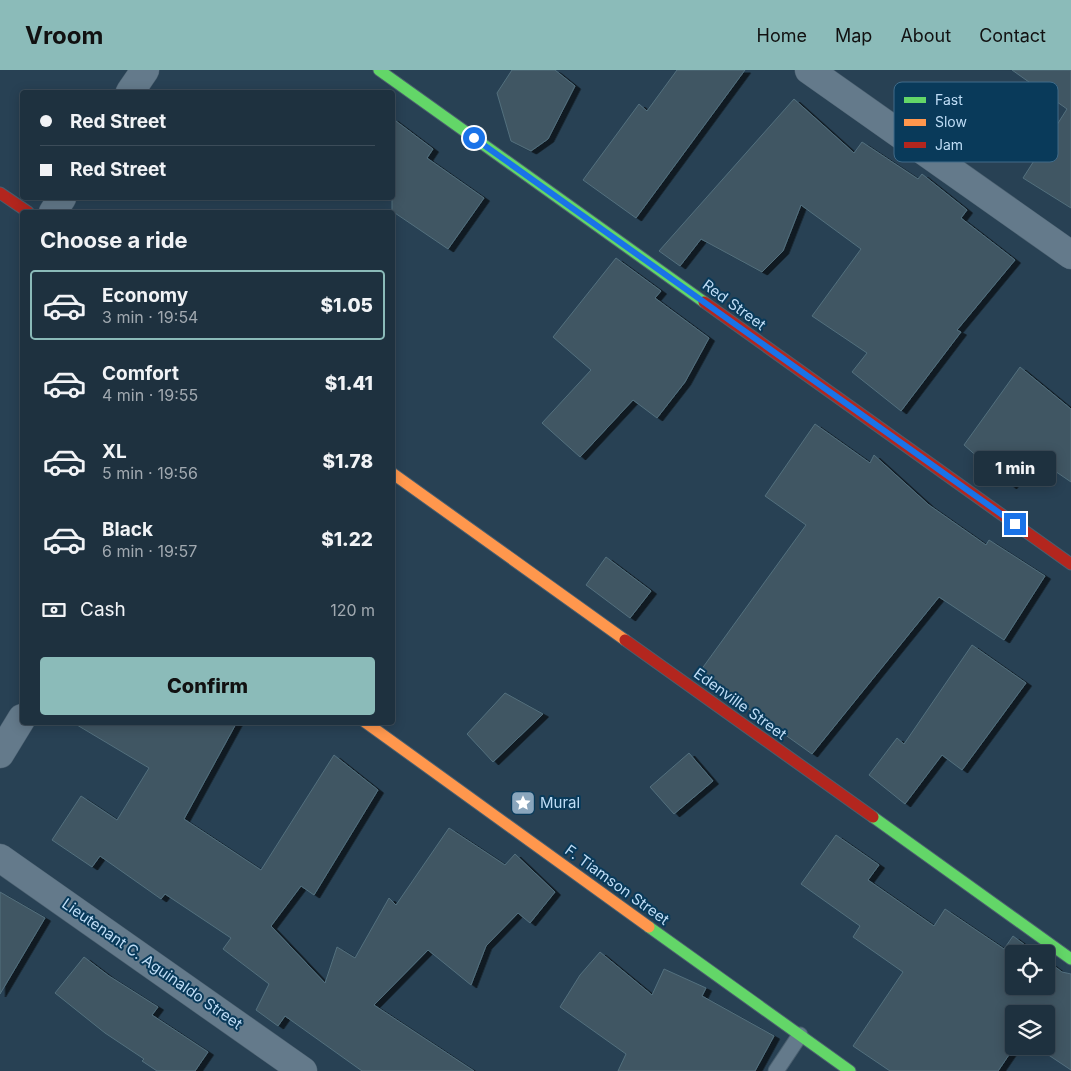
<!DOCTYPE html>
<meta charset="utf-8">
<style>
:root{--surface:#1e313f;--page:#263946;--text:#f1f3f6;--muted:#a1a9b0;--line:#3c4c59;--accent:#8bbbb9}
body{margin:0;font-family:Inter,sans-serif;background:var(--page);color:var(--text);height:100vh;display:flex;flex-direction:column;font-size:19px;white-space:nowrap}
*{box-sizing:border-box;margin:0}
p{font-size:16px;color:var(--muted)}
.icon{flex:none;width:28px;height:28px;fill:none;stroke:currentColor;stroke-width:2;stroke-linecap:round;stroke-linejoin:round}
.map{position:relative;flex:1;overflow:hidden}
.side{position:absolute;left:20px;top:140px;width:375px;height:515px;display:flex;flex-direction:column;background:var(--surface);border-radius:5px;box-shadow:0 2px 12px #0003,0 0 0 1px var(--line)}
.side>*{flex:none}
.guide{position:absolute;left:20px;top:20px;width:375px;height:110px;border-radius:5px;box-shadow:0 2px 12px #0003,0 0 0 1px var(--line);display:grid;align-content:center;height:110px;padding:0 20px;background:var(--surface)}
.fabs{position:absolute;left:1005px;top:875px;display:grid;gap:10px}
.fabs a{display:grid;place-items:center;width:50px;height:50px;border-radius:5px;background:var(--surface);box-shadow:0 2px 12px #0003,0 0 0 1px var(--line);font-size:25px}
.end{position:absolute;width:22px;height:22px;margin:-11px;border:6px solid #1a73e8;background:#fff;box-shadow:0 0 0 2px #fff}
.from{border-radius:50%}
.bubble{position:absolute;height:35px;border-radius:5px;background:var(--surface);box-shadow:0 2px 12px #0003,0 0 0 1px var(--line);font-size:16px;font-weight:800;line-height:35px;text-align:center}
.guide b{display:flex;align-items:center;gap:18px;height:48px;font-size:19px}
.guide b+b{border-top:1px solid var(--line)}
.guide i{width:12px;height:12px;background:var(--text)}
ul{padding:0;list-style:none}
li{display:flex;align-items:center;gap:15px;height:70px;margin:0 10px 8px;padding:0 10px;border:2px solid transparent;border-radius:5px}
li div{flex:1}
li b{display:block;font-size:19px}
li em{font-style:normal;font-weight:800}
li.selected{border-color:var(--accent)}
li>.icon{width:45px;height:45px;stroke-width:1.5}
h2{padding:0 20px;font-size:22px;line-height:60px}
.pay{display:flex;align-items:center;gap:12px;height:55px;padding:0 20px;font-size:19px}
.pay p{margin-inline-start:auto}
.primary-button{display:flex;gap:10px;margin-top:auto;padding:10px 20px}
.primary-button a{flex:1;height:58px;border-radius:5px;background:var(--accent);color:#111;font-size:20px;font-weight:800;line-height:58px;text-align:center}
header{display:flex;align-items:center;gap:30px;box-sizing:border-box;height:70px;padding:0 25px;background:var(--accent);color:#111}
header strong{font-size:24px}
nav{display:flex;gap:28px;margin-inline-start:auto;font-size:18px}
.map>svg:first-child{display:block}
</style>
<header>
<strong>Vroom</strong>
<nav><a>Home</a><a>Map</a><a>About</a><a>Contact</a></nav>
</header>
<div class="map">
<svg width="1071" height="1001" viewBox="0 0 1071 1001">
<defs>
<filter id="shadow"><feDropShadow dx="5.5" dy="3" stdDeviation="0" flood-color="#0009"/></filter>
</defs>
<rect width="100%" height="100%" fill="#284154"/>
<g fill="#405663" stroke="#53707e" filter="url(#shadow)">
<polygon points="512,0 555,0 575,16 548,69 531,81 511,71 497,23"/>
<polygon points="677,0 745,0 636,148 583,110 639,34 647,41"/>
<polygon points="1012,0 1071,0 1071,138 1023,108 1067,39"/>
<polygon points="794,29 854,83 862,72 918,109 922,104 967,140 961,148 1015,190 957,260 961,262 901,341 852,302 867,283 812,246 861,179 801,135 783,181 762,202 701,169 680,196 659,181"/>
<polygon points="392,48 433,79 427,88 484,128 448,179 392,141"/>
<polygon points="616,188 661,221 655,228 709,268 685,312 657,348 633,330 580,387 542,353 591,300 553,267"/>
<polygon points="1020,297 1071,339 1071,412 1033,386 1011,416 964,375"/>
<polygon points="815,354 870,393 874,385 929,435 986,475 989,470 1045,506 1004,570 939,527 812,684 742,634 701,600 806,455 765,426"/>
<polygon points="606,487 651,521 630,548 586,515"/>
<polygon points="972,575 1026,613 962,700 942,685 905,734 869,705 897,668 904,674"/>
<polygon points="505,623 543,644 493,692 467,664"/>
<polygon points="72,652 237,652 184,749 261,800 334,685 378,720 314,825 301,816 271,856 325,913 337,877 355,888 389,828 396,835 449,758 505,795 515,784 555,822 530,853 518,843 486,876 471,915 428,880 374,935 474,1001 362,1001 285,946 278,956 256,940 269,914 223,879 231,868 165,824 161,829 100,786 92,797 52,770 81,726 117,750 149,698"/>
<polygon points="689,683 713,711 674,744 650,717"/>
<polygon points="836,765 879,795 868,810 934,856 945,839 1004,879 1013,866 1037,884 1014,884 1014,916 1046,916 1046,890 1062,902 1071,904 1071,1000 1035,976 1046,976 1046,944 1014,944 1014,976 1015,976 998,1001 890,1001 853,976 903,902 853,867 860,856 801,814"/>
<polygon points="0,822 45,848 0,924"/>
<polygon points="600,882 652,925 664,899 706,918 702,926 774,966 755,1001 618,1001 626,984 560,937 580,905"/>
<polygon points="84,887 109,906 158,937 152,945 208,982 195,1001 157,1001 142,991 144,989 105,963 55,923"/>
</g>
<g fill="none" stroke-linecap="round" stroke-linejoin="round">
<defs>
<polyline id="lane" points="776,1001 800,965"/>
<g id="street">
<polyline points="809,0 1071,185"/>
<polyline points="130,22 145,0"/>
<polyline points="53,142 62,128"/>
<polyline points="0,684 22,648"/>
<polyline points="0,788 303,1001"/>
</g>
<g id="fast">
<polyline points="379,0 704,232"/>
<polyline points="873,747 1071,889"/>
<polyline points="649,857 850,1001"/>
</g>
<g id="slow">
<polyline points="392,403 625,570"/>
<polyline points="365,652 649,857"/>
</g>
<g id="jam">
<polyline points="0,123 28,142"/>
<polyline points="704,232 1071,494"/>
<polyline points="625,570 873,747"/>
</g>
</defs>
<use href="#lane" stroke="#4a5f6f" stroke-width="17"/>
<use href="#street" stroke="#4a5f6f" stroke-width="29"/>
<use href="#fast" stroke="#4a5f6f" stroke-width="13"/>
<use href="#slow" stroke="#4a5f6f" stroke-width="13"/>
<use href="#jam" stroke="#4a5f6f" stroke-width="13"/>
<use href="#lane" stroke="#647a8b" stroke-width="15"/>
<use href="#street" stroke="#647a8b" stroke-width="28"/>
<use href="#fast" stroke="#63d668" stroke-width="11"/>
<use href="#slow" stroke="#ff974d" stroke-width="11"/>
<use href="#jam" stroke="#b3261e" stroke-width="11"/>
</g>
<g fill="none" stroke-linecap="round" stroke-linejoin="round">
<polyline stroke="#1a73e8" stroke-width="6" points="474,68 1015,454"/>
</g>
<defs>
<symbol id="sight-square" viewBox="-11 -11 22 22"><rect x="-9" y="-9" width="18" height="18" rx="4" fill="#8aa6bd" stroke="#093a5a"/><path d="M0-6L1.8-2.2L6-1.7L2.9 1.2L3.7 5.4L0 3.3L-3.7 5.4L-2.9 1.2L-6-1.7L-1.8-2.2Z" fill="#fff"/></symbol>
</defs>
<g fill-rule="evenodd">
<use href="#sight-square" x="509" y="719" width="28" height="28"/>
</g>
<g text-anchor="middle" stroke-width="4" stroke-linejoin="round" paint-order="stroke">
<g font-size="15" fill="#bfddf6" stroke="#093a5a">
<text transform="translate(734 235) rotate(36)" y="5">Red Street</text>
<text transform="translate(740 634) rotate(36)" y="5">Edenville Street</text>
<text transform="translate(617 815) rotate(36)" y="5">F. Tiamson Street</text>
<text transform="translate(152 894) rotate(35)" y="5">Lieutenant C. Aguinaldo Street</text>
</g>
<g font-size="15" fill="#bfddf6" stroke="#093a5a" text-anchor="start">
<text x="540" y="738">Mural</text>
</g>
</g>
<rect x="894" y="12" width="164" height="80" rx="8" fill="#093a5a" stroke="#406b89" stroke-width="1"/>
<rect x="904" y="27" width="22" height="6" fill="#63d668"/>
<rect x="904" y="49" width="22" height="7" fill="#ff974d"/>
<rect x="904" y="72" width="22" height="6" fill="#b3261e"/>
<g font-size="14" fill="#bfddf6">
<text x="935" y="35">Fast</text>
<text x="935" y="57">Slow</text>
<text x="935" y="80">Jam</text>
</g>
</svg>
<div class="fabs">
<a><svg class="icon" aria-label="locate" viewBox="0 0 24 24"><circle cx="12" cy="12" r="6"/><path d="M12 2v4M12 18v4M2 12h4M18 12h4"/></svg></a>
<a><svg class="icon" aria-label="layers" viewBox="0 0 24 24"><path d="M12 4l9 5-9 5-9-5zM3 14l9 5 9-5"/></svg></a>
</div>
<i class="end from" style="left:474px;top:68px"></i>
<i class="end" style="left:1015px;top:454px"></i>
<div class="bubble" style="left:974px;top:381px;width:82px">1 min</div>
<div class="guide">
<b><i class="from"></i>Red Street</b>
<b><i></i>Red Street</b>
</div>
<section class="side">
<h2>Choose a ride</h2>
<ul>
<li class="selected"><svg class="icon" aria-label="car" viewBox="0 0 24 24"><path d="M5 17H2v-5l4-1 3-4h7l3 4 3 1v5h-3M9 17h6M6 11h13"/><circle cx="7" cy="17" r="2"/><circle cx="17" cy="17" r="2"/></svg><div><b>Economy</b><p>3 min · 19:54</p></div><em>$1.05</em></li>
<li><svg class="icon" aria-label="car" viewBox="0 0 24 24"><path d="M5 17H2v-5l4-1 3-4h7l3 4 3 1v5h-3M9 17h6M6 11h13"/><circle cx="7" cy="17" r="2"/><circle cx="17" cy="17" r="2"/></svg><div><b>Comfort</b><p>4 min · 19:55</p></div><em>$1.41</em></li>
<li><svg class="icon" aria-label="car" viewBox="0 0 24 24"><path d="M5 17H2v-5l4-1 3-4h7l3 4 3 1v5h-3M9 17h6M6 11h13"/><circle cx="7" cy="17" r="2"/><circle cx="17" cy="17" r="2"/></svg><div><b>XL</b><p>5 min · 19:56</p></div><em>$1.78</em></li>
<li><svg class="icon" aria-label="car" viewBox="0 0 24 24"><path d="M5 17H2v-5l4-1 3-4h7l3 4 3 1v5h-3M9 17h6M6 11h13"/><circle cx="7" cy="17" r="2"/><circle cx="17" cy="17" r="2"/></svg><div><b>Black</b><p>6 min · 19:57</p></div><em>$1.22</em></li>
</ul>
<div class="pay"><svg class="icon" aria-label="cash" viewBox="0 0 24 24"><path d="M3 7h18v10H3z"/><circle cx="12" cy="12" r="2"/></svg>Cash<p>120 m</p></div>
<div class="primary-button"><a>Confirm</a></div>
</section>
</div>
